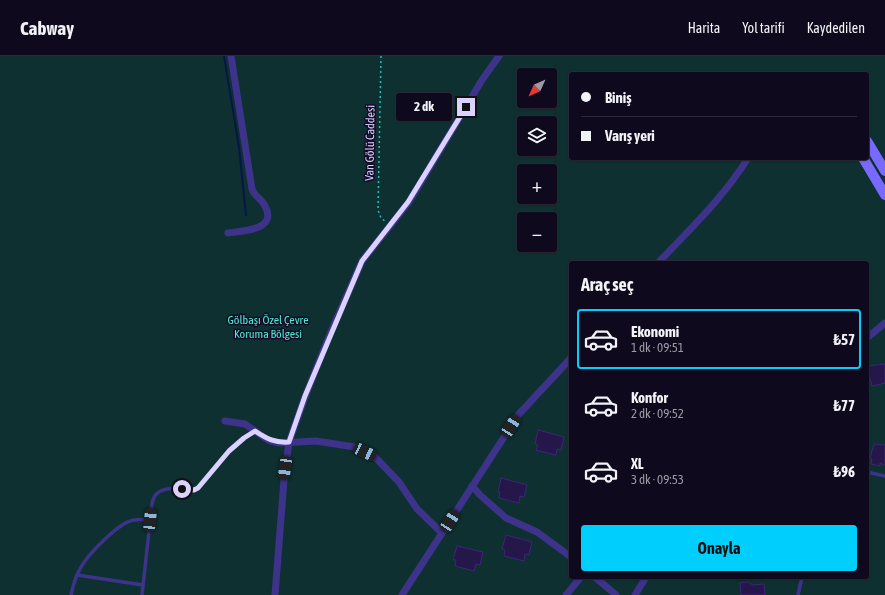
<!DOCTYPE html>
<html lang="tr">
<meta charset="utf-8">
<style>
:root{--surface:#0e091d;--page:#1c172a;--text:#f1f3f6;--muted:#9b9aa4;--line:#2e2a3b;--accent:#00cffd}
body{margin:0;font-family:"Asap Condensed",sans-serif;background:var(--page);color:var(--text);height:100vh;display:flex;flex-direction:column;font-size:15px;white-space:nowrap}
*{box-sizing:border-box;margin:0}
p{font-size:13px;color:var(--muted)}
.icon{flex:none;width:22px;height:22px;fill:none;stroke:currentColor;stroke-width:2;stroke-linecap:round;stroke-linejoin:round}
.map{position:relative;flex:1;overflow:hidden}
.sheet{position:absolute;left:569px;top:205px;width:300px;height:318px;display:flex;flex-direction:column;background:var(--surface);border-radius:4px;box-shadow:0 1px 3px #0004,0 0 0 1px var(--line)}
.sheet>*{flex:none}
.guide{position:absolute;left:569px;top:16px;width:300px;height:88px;border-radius:4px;box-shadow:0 1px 3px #0004,0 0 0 1px var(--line);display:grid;align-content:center;height:88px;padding:0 12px;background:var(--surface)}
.needle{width:26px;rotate:225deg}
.tools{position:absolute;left:517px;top:12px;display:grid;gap:8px}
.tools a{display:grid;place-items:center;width:40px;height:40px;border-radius:4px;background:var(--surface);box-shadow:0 1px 3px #0004,0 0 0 1px var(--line);font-size:20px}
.end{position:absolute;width:18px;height:18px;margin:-9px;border:5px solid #dbd2ff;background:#111;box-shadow:0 0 0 2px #111}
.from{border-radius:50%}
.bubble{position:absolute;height:28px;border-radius:4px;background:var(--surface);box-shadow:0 1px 3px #0004,0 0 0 1px var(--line);font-size:13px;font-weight:700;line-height:28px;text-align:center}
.car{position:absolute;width:12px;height:24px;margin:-12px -6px;border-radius:5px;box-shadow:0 0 3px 1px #0007;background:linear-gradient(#222 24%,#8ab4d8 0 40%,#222 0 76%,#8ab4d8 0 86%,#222 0)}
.guide b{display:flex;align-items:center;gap:14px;height:38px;font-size:15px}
.guide b+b{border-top:1px solid var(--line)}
.guide i{width:10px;height:10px;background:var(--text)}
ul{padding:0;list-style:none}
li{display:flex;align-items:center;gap:12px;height:60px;margin:0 8px 6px;padding:0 4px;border:2px solid transparent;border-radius:4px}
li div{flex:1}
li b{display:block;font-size:15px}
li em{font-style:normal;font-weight:700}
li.active{border-color:var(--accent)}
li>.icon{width:36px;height:36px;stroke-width:1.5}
h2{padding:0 12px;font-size:18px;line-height:48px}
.cta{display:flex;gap:8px;margin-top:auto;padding:8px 12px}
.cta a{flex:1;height:46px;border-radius:4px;background:var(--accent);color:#111;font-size:16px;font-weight:700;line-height:46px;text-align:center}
header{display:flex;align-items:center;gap:24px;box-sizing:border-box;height:56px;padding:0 20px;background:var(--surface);border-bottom:1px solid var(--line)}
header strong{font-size:19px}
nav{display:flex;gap:22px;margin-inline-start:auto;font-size:14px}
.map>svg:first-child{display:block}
</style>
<header>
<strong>Cabway</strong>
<nav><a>Harita</a><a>Yol tarifi</a><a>Kaydedilen</a></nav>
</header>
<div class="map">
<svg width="885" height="539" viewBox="0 0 885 539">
<rect width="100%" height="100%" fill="#130c27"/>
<path fill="#0f3031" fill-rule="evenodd" d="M0,0h885v539h-885zM571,18h296v84h-296zM524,19h26v26h-26zM524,67h26v26h-26zM524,115h26v26h-26zM524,163h26v26h-26zM571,207h296v314h-296z"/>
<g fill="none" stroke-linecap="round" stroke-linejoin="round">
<polyline stroke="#051747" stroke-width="2" points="224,0 239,91 246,159"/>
</g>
<g fill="#251749" stroke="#3d2678">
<polygon points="885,308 885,327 872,330 867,310"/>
<polygon points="538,374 564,381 561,394 557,393 556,399 536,394 538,389 535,388"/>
<polygon points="874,388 885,389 885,409 880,407 880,410 871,408 872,403 870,402"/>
<polygon points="501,422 527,429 524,441 520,440 519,447 499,442 500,436 498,436"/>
<polygon points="506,479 532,486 529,499 525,498 524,505 504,500 505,494 502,493"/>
<polygon points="457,490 483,496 480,509 476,508 474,515 455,510 456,504 453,504"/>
<polygon points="748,526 753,529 764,528 765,539 741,539 740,527"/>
</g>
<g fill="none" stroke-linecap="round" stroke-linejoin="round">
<polyline stroke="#22bfc3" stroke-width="1.5" stroke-dasharray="2 3" stroke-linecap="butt" points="381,0 378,154 381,162 386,166"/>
<g stroke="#3d338a" stroke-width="3.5">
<polyline points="867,416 885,420"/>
<polyline points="77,519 143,529"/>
<path d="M71,539c2,-9 4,-18 9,-26 7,-14 39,-47 54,-49 5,-1 11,0 16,0"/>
<path d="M142,539l10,-91c3,-21 27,-15 42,-14l4,-2 31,-37 15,-14 11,-6"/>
<polyline points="798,539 802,521"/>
</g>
<g stroke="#3d338a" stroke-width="7">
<path d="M228,177c15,-2 50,-3 37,-27 -3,-7 -11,-10 -13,-17l-21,-133"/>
<path d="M658,207c31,-33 66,-66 90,-105"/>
<polyline points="867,282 885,267"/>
<polyline points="225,365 245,368 268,384 279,387 316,385 355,391 375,401 399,426 417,453 442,477"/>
<polyline points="472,430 480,439 506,462 537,476 571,501"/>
<polyline points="595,521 616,539"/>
<polyline points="275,539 284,424 289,386 305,341 330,278 362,205 409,146 482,24 499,0"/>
<polyline points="402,539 519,358 571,302"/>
<polyline points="566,539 581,521"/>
<polyline points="635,539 646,521"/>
</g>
<g stroke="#7969ff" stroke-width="10">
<polyline points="867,85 885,115"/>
<polyline points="863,102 885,139"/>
</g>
</g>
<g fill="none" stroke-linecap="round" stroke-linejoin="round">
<path stroke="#dbd2ff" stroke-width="5" d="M182,433l12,1 4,-2 31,-37 15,-13 11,-7c12,8 20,12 34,11l16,-46 57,-135 46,-59 58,-95"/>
</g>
<g text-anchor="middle" stroke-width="3" stroke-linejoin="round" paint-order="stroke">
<g font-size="12" fill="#dbd2ff" stroke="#130c27">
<text transform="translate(370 87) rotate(-89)" y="4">Van Gölü Caddesi</text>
</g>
<g font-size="12" fill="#52ebd2" stroke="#130c27">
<text x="268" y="268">Gölbaşı Özel Çevre<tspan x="268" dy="14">Koruma Bölgesi</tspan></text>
</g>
</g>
</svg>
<div class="tools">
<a><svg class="needle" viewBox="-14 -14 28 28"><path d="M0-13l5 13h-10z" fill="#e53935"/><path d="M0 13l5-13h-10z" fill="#9b9aa4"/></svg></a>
<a><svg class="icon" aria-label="layers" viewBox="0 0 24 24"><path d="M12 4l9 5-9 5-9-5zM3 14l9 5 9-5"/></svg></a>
<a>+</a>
<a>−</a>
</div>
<i class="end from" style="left:182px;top:433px"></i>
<i class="end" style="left:466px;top:51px"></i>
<div class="bubble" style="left:396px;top:37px;width:56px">2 dk</div>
<i class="car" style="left:511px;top:370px;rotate:33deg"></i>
<i class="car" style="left:365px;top:396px;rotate:115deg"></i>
<i class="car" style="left:285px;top:412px;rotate:188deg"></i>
<i class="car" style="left:150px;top:464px;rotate:6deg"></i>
<i class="car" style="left:450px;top:465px;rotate:33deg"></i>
<div class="guide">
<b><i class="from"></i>Biniş</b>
<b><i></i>Varış yeri</b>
</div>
<section class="sheet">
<h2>Araç seç</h2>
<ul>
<li class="active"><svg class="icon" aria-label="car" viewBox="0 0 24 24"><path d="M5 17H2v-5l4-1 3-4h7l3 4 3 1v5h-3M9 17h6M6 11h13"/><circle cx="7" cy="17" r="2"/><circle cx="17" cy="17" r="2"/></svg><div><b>Ekonomi</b><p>1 dk · 09:51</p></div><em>₺57</em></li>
<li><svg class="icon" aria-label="car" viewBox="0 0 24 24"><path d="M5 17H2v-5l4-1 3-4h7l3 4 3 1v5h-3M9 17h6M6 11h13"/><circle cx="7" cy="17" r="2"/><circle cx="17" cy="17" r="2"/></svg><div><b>Konfor</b><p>2 dk · 09:52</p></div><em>₺77</em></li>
<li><svg class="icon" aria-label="car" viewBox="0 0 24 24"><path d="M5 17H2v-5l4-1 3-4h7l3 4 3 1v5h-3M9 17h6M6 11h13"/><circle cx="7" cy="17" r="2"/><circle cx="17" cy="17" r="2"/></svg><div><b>XL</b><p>3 dk · 09:53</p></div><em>₺96</em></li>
</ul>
<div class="cta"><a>Onayla</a></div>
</section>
</div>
